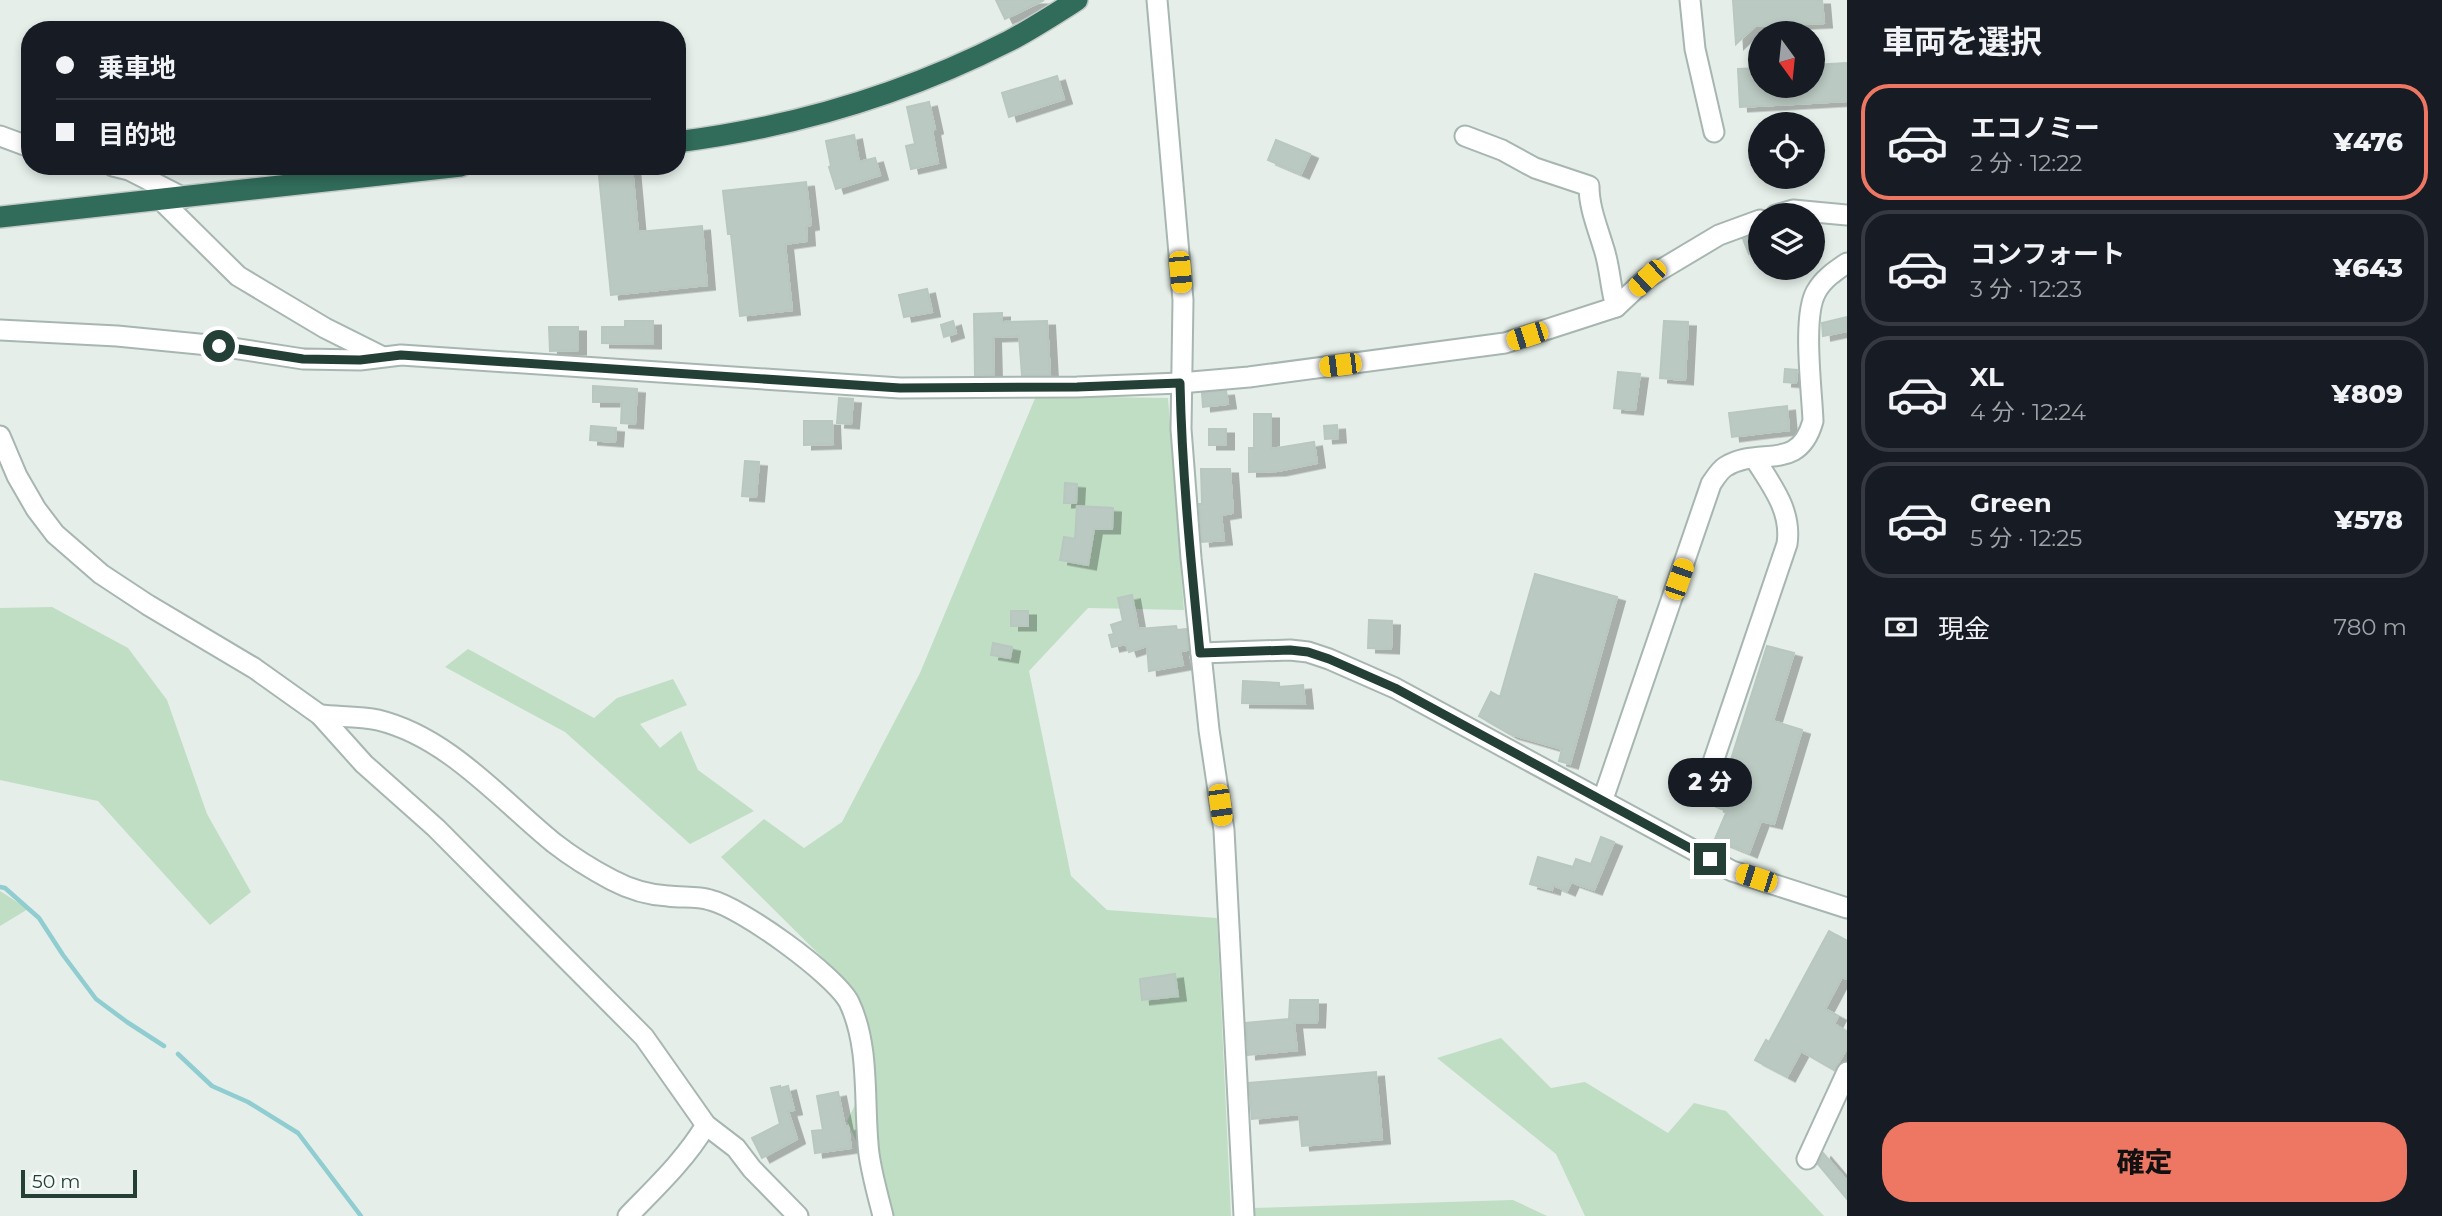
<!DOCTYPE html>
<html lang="ja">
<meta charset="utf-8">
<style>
:root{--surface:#171b24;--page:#242831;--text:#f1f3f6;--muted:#9ea1a6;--line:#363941;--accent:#ee7763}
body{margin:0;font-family:Montserrat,"Noto Sans JP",sans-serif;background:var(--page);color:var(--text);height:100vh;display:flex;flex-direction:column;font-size:26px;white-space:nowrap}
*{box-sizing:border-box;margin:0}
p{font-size:23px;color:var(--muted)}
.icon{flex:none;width:38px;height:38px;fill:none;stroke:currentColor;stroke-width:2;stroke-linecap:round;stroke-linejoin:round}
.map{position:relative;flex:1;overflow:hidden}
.drawer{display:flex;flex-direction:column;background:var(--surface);width:595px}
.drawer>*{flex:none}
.hud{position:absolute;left:21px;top:21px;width:665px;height:154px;border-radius:28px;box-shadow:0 4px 10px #0003;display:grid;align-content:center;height:154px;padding:0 35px;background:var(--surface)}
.needle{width:46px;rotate:165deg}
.fabs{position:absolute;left:1748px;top:21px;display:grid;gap:14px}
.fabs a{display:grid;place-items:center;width:77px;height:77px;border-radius:50%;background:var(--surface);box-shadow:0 4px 10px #0003;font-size:35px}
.scale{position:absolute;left:21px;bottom:18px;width:116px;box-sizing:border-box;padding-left:7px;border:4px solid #244036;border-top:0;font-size:19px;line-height:24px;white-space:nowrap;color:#244036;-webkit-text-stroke:5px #f6faf8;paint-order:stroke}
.end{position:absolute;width:32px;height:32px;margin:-16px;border:9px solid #244036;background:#fff;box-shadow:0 0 0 4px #fff}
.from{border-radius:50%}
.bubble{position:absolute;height:49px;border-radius:24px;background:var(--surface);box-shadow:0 4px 10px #0003;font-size:23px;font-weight:800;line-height:49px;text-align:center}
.car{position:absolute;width:21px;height:42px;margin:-21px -10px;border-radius:9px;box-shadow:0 0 5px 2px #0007;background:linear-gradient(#f5c518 24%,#345 0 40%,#f5c518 0 76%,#345 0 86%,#f5c518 0)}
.hud b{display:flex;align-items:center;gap:24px;height:66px;font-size:26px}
.hud b+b{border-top:2px solid var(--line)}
.hud i{width:18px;height:18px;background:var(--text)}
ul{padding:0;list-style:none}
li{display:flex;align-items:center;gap:21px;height:116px;margin:0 14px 10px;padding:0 21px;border:4px solid var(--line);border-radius:28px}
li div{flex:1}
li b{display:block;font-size:26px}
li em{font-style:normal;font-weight:800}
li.active{border-color:var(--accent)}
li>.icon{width:63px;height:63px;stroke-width:1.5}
h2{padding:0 35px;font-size:32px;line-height:84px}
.pay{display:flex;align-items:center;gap:18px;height:77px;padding:0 35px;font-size:26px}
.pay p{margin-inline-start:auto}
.action{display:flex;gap:14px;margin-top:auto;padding:14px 35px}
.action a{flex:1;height:80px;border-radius:28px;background:var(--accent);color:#111;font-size:28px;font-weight:800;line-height:80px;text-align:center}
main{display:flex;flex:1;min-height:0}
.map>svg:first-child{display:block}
</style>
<main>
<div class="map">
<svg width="1847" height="1216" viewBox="0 0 1847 1216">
<defs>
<filter id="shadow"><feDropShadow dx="8" dy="4.5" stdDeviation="0" flood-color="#0004"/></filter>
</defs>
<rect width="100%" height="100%" fill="#e5eee9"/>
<g fill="#bfdec4">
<polygon points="1036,396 1168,398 1184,610 1088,608 1029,671 1071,876 1107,910 1217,918 1231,1216 890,1216 847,1121 869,1077 865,1033 847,982 721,857 764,819 804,848 842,822 920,673"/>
<polygon points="52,607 128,648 167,700 207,814 251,892 210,925 98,801 0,780 0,608"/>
<polygon points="468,649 594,718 617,698 673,679 687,705 640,724 660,748 681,731 698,770 754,811 690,844 565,732 445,667"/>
<polygon points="0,891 28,909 0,926"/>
<polygon points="1501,1038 1551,1088 1585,1082 1668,1133 1694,1103 1726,1111 1824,1216 1585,1216 1556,1154 1437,1058"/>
<polygon points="1513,1200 1547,1216 1253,1216 1252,1208"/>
</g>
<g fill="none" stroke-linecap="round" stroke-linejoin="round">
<g stroke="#8fcdd1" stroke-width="4.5">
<polyline points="0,887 5,888 39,918 63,955 96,999 127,1022 164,1046"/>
<polyline points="178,1054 212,1086 248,1102 298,1133 361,1216"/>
</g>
</g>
<g fill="#bac9c2" stroke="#b8c7bf" stroke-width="2" filter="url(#shadow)">
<polygon points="996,0 1044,0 1005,19"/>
<polygon points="1733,0 1822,0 1824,23 1755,26 1736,44"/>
<polygon points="1847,63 1847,101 1740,107 1738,69 1760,68 1760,86 1813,86 1813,65"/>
<polygon points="1057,76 1064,99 1009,117 1002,93"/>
<polygon points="929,102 935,129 932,130 938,163 911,169 906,146 915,144 907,107"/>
<polygon points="854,135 859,162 875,158 880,175 836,189 829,167 831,166 826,141"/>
<polygon points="1276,140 1310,154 1301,174 1268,160"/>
<polygon points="598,166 632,166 638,232 702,226 707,285 611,295"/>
<polygon points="806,182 811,225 806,226 807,241 785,244 792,310 740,316 731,234 728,234 723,191"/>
<polygon points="1760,233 1760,250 1749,254 1743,239"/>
<polygon points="927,289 932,312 904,317 899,295"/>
<polygon points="1002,313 1002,322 1047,321 1050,375 1022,375 1019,336 993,337 994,375 975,375 974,314"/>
<polygon points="1847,317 1847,331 1823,336 1822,323"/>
<polygon points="625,321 653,321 653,344 602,343 602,327 625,327"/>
<polygon points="953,321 956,333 944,337 941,325"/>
<polygon points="1664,321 1688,322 1685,380 1660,378"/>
<polygon points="549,327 578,327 578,350 550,351"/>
<polygon points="1785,369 1797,370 1796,383 1784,382"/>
<polygon points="1618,372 1640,374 1635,410 1614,408"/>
<polygon points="593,386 637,389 635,424 621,423 622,402 593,402"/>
<polygon points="1226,391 1228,404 1203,407 1202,393"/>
<polygon points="839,398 853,399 851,424 837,423"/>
<polygon points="1787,406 1789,430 1732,437 1729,413"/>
<polygon points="1254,414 1271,414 1271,449 1314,442 1317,463 1278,471 1249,472 1249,448 1254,448"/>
<polygon points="804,421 832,421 833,444 804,445"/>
<polygon points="1337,425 1338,438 1325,439 1324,426"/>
<polygon points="591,426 616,428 615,442 590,440"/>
<rect x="1209" y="429" width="17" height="16"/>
<polygon points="745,461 759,462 756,497 742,496"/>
<polygon points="1201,469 1230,469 1233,513 1221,515 1224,540 1202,542 1199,504 1202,504"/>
<polygon points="1065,483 1077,484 1076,503 1064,503"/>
<polygon points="1077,506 1113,508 1112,529 1094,529 1088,565 1060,560 1064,537 1075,539"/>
<polygon points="1535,574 1617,597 1570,764 1559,761 1562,749 1510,734 1479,716 1491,692 1500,697"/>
<polygon points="1132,595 1138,629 1176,626 1177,630 1186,629 1188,650 1180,651 1183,665 1149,671 1147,646 1129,652 1126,644 1112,647 1109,635 1114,634 1111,625 1123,621 1118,598"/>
<rect x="1011" y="611" width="17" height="15"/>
<polygon points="1369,620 1392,621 1391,649 1368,648"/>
<polygon points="993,643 1012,647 1010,658 991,655"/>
<polygon points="1767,646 1794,653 1773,721 1802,730 1774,824 1761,821 1749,853 1715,839 1727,811 1716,807"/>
<polygon points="1243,681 1279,683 1279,687 1303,685 1305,704 1242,703"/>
<polygon points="1601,837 1614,842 1594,890 1571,882 1567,891 1553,885 1552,890 1530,884 1538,857 1573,867 1576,859 1591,864"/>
<polygon points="1829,931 1847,941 1847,979 1842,977 1825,1009 1838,1016 1834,1024 1847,1032 1847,1048 1834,1070 1801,1051 1787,1077 1755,1060 1766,1040 1769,1042"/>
<polygon points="1175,974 1178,996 1142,1000 1140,979"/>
<polygon points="1290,1000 1318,1000 1317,1023 1294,1023 1297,1050 1248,1055 1246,1023 1289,1019"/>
<polygon points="1376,1072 1382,1139 1302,1146 1299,1114 1252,1119 1249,1083"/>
<polygon points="780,1086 780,1088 788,1086 794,1110 788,1111 797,1139 762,1158 752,1138 780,1124 771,1088"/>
<polygon points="838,1092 845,1127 848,1126 851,1148 815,1153 812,1131 823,1130 817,1096"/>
<polygon points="1823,1153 1847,1181 1847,1199 1818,1164"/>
</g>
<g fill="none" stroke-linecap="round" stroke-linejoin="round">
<defs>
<g id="minor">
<polyline points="1157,0 1183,300 1181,429 1191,558 1209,730 1224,830 1244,1216"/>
<polyline points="1690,0 1695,49 1714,132"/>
<polyline points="0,136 30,147"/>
<path d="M1465,136l37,14 33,18 54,18c0,21 8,40 14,60 7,19 7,41 13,61"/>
<polyline points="113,166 129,170 184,198"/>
<polyline points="161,200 238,276 325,328 381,356"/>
<polyline points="1776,215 1793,210 1847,215"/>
<polyline points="0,330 117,336 219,346 303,359 360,360 401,355 900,388 1077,387 1180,383 1249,377 1505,343 1616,307 1647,278 1719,235 1760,220"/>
<polyline points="0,436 17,476 36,509 55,534 101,574 148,605 254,668 320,715 364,764 436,828 644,1037 706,1125 736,1148 752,1169 798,1216"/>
<polyline points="1201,653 1290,650 1308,652 1329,659 1395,688 1732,871 1847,908"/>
<path d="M320,715c18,2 40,1 58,5 70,17 122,79 176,123 18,14 39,27 58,37 17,9 37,15 56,16 14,2 28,0 42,4 31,7 125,75 139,102 22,46 14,103 20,152 3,21 9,42 14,62"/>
<path d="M1710,771l77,-227c5,-33 -15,-58 -32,-85"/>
<path d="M1603,799l108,-315c4,-6 9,-14 14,-17 35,-22 73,7 88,-46 -1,-30 -11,-104 3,-129 7,-13 19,-21 31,-29"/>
<polyline points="1807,1159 1847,1072"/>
<path d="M628,1216c28,-29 57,-56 78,-91"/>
</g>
<g id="highway">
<path d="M677,142c118,-15 226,-47 332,-101 23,-12 46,-27 68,-41"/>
<polyline points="0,217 461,166"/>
</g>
</defs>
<use href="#minor" stroke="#a7b6b0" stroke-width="23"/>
<use href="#highway" stroke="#c2cac7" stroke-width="24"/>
<use href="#minor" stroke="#fff" stroke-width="19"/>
<use href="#highway" stroke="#316b59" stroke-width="21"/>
</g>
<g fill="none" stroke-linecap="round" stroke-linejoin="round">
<path stroke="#244036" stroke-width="9" d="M219,346l84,13 57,1 41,-5 499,33 177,-1 103,-4c2,90 11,180 20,270l90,-3 18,2 21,7 66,29 315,171"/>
</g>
</svg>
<div class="fabs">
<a><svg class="needle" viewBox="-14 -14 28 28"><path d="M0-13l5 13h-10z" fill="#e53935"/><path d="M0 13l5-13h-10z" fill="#9ea1a6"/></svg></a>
<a><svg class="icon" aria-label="locate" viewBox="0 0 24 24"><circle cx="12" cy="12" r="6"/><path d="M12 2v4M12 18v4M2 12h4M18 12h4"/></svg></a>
<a><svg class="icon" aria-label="layers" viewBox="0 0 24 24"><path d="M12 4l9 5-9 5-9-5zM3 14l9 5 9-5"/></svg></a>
</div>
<div class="scale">50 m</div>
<i class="end from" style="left:219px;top:346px"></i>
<i class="end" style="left:1710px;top:859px"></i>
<div class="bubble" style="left:1668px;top:758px;width:84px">2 分</div>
<i class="car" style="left:1180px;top:272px;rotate:175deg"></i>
<i class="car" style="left:1647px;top:278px;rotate:227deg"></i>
<i class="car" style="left:1527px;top:336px;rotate:252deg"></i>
<i class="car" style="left:1340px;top:365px;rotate:263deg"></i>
<i class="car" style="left:1679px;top:579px;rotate:19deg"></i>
<i class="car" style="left:1220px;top:805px;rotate:172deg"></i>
<i class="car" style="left:1756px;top:878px;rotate:288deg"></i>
<div class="hud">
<b><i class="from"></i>乗車地</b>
<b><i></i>目的地</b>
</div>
</div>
<section class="drawer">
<h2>車両を選択</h2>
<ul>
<li class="active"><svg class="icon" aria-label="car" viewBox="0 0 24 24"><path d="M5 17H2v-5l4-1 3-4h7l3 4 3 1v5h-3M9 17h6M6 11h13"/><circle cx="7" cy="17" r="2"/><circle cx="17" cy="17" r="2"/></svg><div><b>エコノミー</b><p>2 分 · 12:22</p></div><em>¥476</em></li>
<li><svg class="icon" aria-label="car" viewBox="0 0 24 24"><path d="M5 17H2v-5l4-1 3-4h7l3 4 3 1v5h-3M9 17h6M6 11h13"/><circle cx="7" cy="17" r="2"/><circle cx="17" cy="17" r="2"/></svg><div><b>コンフォート</b><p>3 分 · 12:23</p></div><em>¥643</em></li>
<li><svg class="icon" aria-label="car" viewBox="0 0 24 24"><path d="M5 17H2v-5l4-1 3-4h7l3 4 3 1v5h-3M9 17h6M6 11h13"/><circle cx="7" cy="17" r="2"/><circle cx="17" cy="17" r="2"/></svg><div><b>XL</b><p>4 分 · 12:24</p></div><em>¥809</em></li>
<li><svg class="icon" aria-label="car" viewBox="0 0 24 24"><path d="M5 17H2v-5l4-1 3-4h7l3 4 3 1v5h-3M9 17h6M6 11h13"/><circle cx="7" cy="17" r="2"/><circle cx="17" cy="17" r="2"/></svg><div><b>Green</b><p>5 分 · 12:25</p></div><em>¥578</em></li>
</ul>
<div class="pay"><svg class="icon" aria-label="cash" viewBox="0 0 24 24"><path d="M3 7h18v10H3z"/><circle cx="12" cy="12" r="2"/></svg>現金<p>780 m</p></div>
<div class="action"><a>確定</a></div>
</section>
</main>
